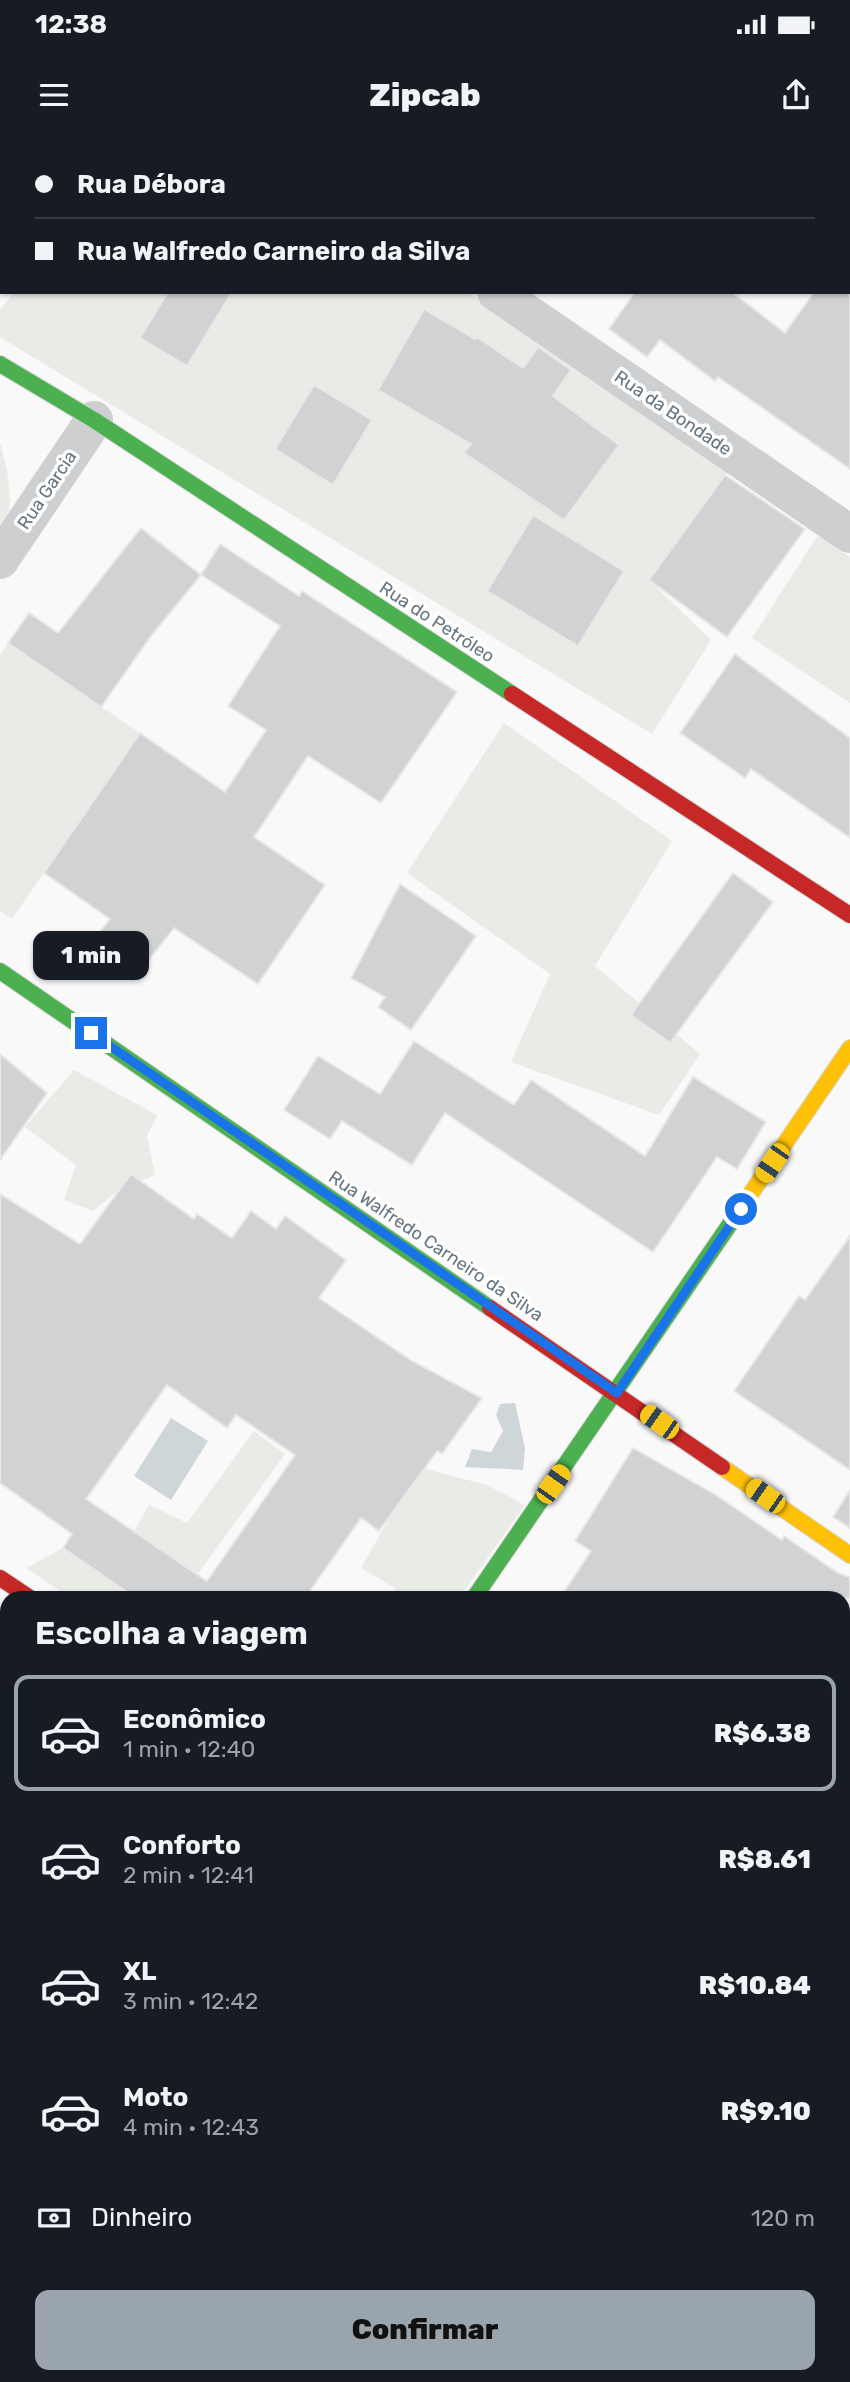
<!DOCTYPE html>
<html lang="pt">
<meta charset="utf-8">
<style>
:root{--surface:#171b24;--page:#20242c;--text:#f1f3f6;--muted:#9ea1a6;--line:#363941;--accent:#99a4ac}
body{margin:0;font-family:Rubik,sans-serif;background:var(--page);color:var(--text);height:100vh;display:flex;flex-direction:column;font-size:26px;white-space:nowrap}
*{box-sizing:border-box;margin:0}
p{font-size:23px;color:var(--muted)}
.icon{flex:none;width:38px;height:38px;fill:none;stroke:currentColor;stroke-width:2;stroke-linecap:round;stroke-linejoin:round}
.map{position:relative;flex:1;overflow:hidden}
.side{position:absolute;left:0px;top:1451px;width:850px;height:793px;display:flex;flex-direction:column;background:var(--surface);border-radius:21px 21px 0 0;box-shadow:0 2px 5px #0004}
.side>*{flex:none}
.guide{position:absolute;left:0px;top:0px;width:850px;height:154px;box-shadow:0 2px 5px #0004;display:grid;align-content:center;height:154px;padding:0 35px;background:var(--surface)}
.end{position:absolute;width:32px;height:32px;margin:-16px;border:9px solid #1a73e8;background:#fff;box-shadow:0 0 0 4px #fff}
.from{border-radius:50%}
.bubble{position:absolute;height:49px;border-radius:14px;background:var(--surface);box-shadow:0 2px 5px #0004;font-size:23px;font-weight:800;line-height:49px;text-align:center}
.car{position:absolute;width:21px;height:42px;margin:-21px -10px;border-radius:9px;box-shadow:0 0 5px 2px #0007;background:linear-gradient(#f5c518 24%,#345 0 40%,#f5c518 0 76%,#345 0 86%,#f5c518 0)}
.guide b{display:flex;align-items:center;gap:24px;height:66px;font-size:26px}
.guide b+b{border-top:2px solid var(--line)}
.guide i{width:18px;height:18px;background:var(--text)}
ul{padding:0;list-style:none}
li{display:flex;align-items:center;gap:21px;height:116px;margin:0 14px 10px;padding:0 21px;border:4px solid transparent;border-radius:14px}
li div{flex:1}
li b{display:block;font-size:26px}
li em{font-style:normal;font-weight:800}
li.active{border-color:var(--accent)}
li>.icon{width:63px;height:63px;stroke-width:1.5}
h2{padding:0 35px;font-size:32px;line-height:84px}
.pay{display:flex;align-items:center;gap:18px;height:77px;padding:0 35px;font-size:26px}
.pay p{margin-inline-start:auto}
.primary-button{display:flex;gap:14px;margin-top:auto;padding:14px 35px}
.primary-button a{flex:1;height:80px;border-radius:14px;background:var(--accent);color:#111;font-size:28px;font-weight:800;line-height:80px;text-align:center}
.status{display:flex;justify-content:space-between;align-items:center;height:49px;padding:0 35px;background:var(--surface);direction:ltr}
.status svg{height:19px;fill:currentColor}
header{display:flex;justify-content:space-between;align-items:center;height:91px;padding:0 35px;background:var(--surface);font-size:32px;font-weight:800}
.map>svg:first-child{display:block}
</style>
<div class="status"><b>12:38</b><svg viewBox="0 0 49 12"><path d="M0 12V9h3v3zM5 12V6h3v6zM10 12V3h3v9zM15 12V0h3v12zM26 1h20v11H26zM47 4h2v5h-2z"/></svg></div>
<header><svg class="icon" aria-label="menu" viewBox="0 0 24 24"><path d="M4 6h16M4 12h16M4 18h16"/></svg>Zipcab<svg class="icon" aria-label="share" viewBox="0 0 24 24"><path d="M12 15V3M7 8l5-5 5 5M5 13v7h14v-7"/></svg></header>
<div class="map">
<svg width="850" height="2242" viewBox="0 0 850 2242">
<rect width="100%" height="100%" fill="#f9f9f9"/>
<g fill="#e8ebe6">
<polygon points="15,152 468,152 727,332 649,440 711,500 652,594 0,197 0,169"/>
<path d="M0,303c8,27 17,68 0,93z"/>
<polygon points="818,395 850,417 850,563 752,498"/>
<polygon points="8,503 140,593 12,779 0,771 0,515"/>
<polygon points="504,583 672,701 595,826 700,914 659,975 511,922 550,834 407,733"/>
<polygon points="74,930 157,975 147,996 155,1035 120,1049 93,1071 64,1060 76,1025 25,987"/>
<polygon points="254,1291 285,1314 189,1446 190,1458 71,1458 26,1428 63,1408 122,1448 132,1394 149,1365 187,1383"/>
<polygon points="418,1327 487,1345 525,1365 459,1458 389,1458 395,1448 361,1428"/>
<polygon points="0,1489 7,1494 7,1545 0,1540"/>
<polygon points="850,1819 850,1948 844,1943 844,1828"/>
<polygon points="844,2099 850,2103 850,2242 730,2242 726,2239 678,2242 671,2237 844,2236"/>
</g>
<g fill="#ced6d9">
<polygon points="515,1263 525,1308 523,1330 465,1327 472,1309 491,1312 503,1291 496,1275 500,1264"/>
<polygon points="171,1278 208,1301 171,1360 134,1336"/>
</g>
<g fill="#d0d2d3" stroke="#e8e8e8" stroke-width="2" fill-rule="evenodd">
<polygon points="168,152 232,152 187,226 140,198"/>
<polygon points="635,152 732,152 785,193 814,152 850,152 850,329 718,237 715,241 660,200 647,217 609,189"/>
<polygon points="424,169 475,199 477,197 523,228 538,207 571,230 553,256 619,305 564,380 464,313 471,304 378,250"/>
<polygon points="314,245 372,280 333,345 275,309"/>
<polygon points="725,335 805,389 727,497 649,440"/>
<polygon points="533,375 624,431 578,506 487,451"/>
<polygon points="141,388 201,435 151,496 101,567 8,503 29,473 58,493"/>
<polygon points="220,404 299,456 302,451 457,552 381,663 308,616 254,697 325,745 258,844 174,788 133,840 89,806 110,779 44,733 140,593 225,652 266,590 228,566 280,486 201,435"/>
<polygon points="735,514 850,598 850,698 751,629 745,638 680,593"/>
<polygon points="733,733 773,762 670,903 631,875"/>
<polygon points="400,744 476,796 411,890 378,867 385,857 351,838"/>
<polygon points="414,901 514,965 531,940 645,1016 693,937 766,982 737,1029 717,1017 653,1112 445,973 412,1025 342,981 330,999 284,970 318,916 380,954"/>
<polygon points="0,914 47,953 0,1020"/>
<path d="M131,1034l63,45 3,-5 35,24 19,-27 25,18 9,-13 61,44 -27,38 93,63 70,37 -40,56 -5,-3 -58,80 -18,-13 -56,80h-169l-73,-50 9,-14 -72,-51v-289l80,50zM167,1245l60,43 9,-13 59,40 -88,126 -121,-82z"/>
<polygon points="850,1096 850,1330 734,1251 799,1156 805,1160"/>
<polygon points="633,1308 716,1355 782,1400 784,1396 838,1433 850,1437 850,1458 560,1458 591,1411 575,1401"/>
<polygon points="850,1350 850,1388 833,1377"/>
</g>
<g fill="none" stroke-linecap="round" stroke-linejoin="round">
<defs>
<g id="fast">
<polyline points="0,224 94,280 512,554"/>
<polyline points="0,831 490,1168"/>
<polyline points="474,1458 743,1065"/>
</g>
<g id="slow">
<polyline points="743,1065 850,908"/>
<polyline points="722,1327 850,1415"/>
</g>
<g id="jam">
<polyline points="512,554 850,775"/>
<polyline points="490,1168 722,1327"/>
<polyline points="0,1438 30,1458"/>
<polyline points="844,2016 850,2020"/>
</g>
</defs>
<use href="#fast" stroke="#d5d6d7" stroke-width="18"/>
<use href="#slow" stroke="#d5d6d7" stroke-width="18"/>
<use href="#jam" stroke="#d5d6d7" stroke-width="18"/>
<g stroke="#cecfd0" stroke-width="38">
<polyline points="273,0 275,2"/>
<polyline points="496,152 850,394"/>
<polyline points="0,420 94,280"/>
<polyline points="0,2155 7,2145"/>
<polyline points="556,2242 560,2236"/>
</g>
<use href="#fast" stroke="#4caf50" stroke-width="16"/>
<use href="#slow" stroke="#ffc107" stroke-width="16"/>
<use href="#jam" stroke="#c62828" stroke-width="16"/>
</g>
<g fill="none" stroke-linecap="round" stroke-linejoin="round">
<polyline stroke="#1a73e8" stroke-width="9" points="91,893 617,1253 741,1069"/>
</g>
<g text-anchor="middle" stroke-width="7" stroke-linejoin="round" paint-order="stroke">
<g font-size="18" fill="#657683" stroke="#fff">
<text transform="translate(673 273) rotate(34)" y="6">Rua da Bondade</text>
<text transform="translate(47 350) rotate(-56)" y="6">Rua Garcia</text>
<text transform="translate(437 482) rotate(33)" y="6">Rua do Petróleo</text>
<text transform="translate(436 1106) rotate(34)" y="6">Rua Walfredo Carneiro da Silva</text>
</g>
</g>
</svg>
<i class="end from" style="left:741px;top:1069px"></i>
<i class="end" style="left:91px;top:893px"></i>
<div class="bubble" style="left:33px;top:791px;width:116px">1 min</div>
<i class="car" style="left:772px;top:1023px;rotate:214deg"></i>
<i class="car" style="left:659px;top:1282px;rotate:305deg"></i>
<i class="car" style="left:553px;top:1344px;rotate:35deg"></i>
<i class="car" style="left:765px;top:1356px;rotate:305deg"></i>
<div class="guide">
<b><i class="from"></i>Rua Débora</b>
<b><i></i>Rua Walfredo Carneiro da Silva</b>
</div>
<section class="side">
<h2>Escolha a viagem</h2>
<ul>
<li class="active"><svg class="icon" aria-label="car" viewBox="0 0 24 24"><path d="M5 17H2v-5l4-1 3-4h7l3 4 3 1v5h-3M9 17h6M6 11h13"/><circle cx="7" cy="17" r="2"/><circle cx="17" cy="17" r="2"/></svg><div><b>Econômico</b><p>1 min · 12:40</p></div><em>R$6.38</em></li>
<li><svg class="icon" aria-label="car" viewBox="0 0 24 24"><path d="M5 17H2v-5l4-1 3-4h7l3 4 3 1v5h-3M9 17h6M6 11h13"/><circle cx="7" cy="17" r="2"/><circle cx="17" cy="17" r="2"/></svg><div><b>Conforto</b><p>2 min · 12:41</p></div><em>R$8.61</em></li>
<li><svg class="icon" aria-label="car" viewBox="0 0 24 24"><path d="M5 17H2v-5l4-1 3-4h7l3 4 3 1v5h-3M9 17h6M6 11h13"/><circle cx="7" cy="17" r="2"/><circle cx="17" cy="17" r="2"/></svg><div><b>XL</b><p>3 min · 12:42</p></div><em>R$10.84</em></li>
<li><svg class="icon" aria-label="car" viewBox="0 0 24 24"><path d="M5 17H2v-5l4-1 3-4h7l3 4 3 1v5h-3M9 17h6M6 11h13"/><circle cx="7" cy="17" r="2"/><circle cx="17" cy="17" r="2"/></svg><div><b>Moto</b><p>4 min · 12:43</p></div><em>R$9.10</em></li>
</ul>
<div class="pay"><svg class="icon" aria-label="cash" viewBox="0 0 24 24"><path d="M3 7h18v10H3z"/><circle cx="12" cy="12" r="2"/></svg>Dinheiro<p>120 m</p></div>
<div class="primary-button"><a>Confirmar</a></div>
</section>
</div>
